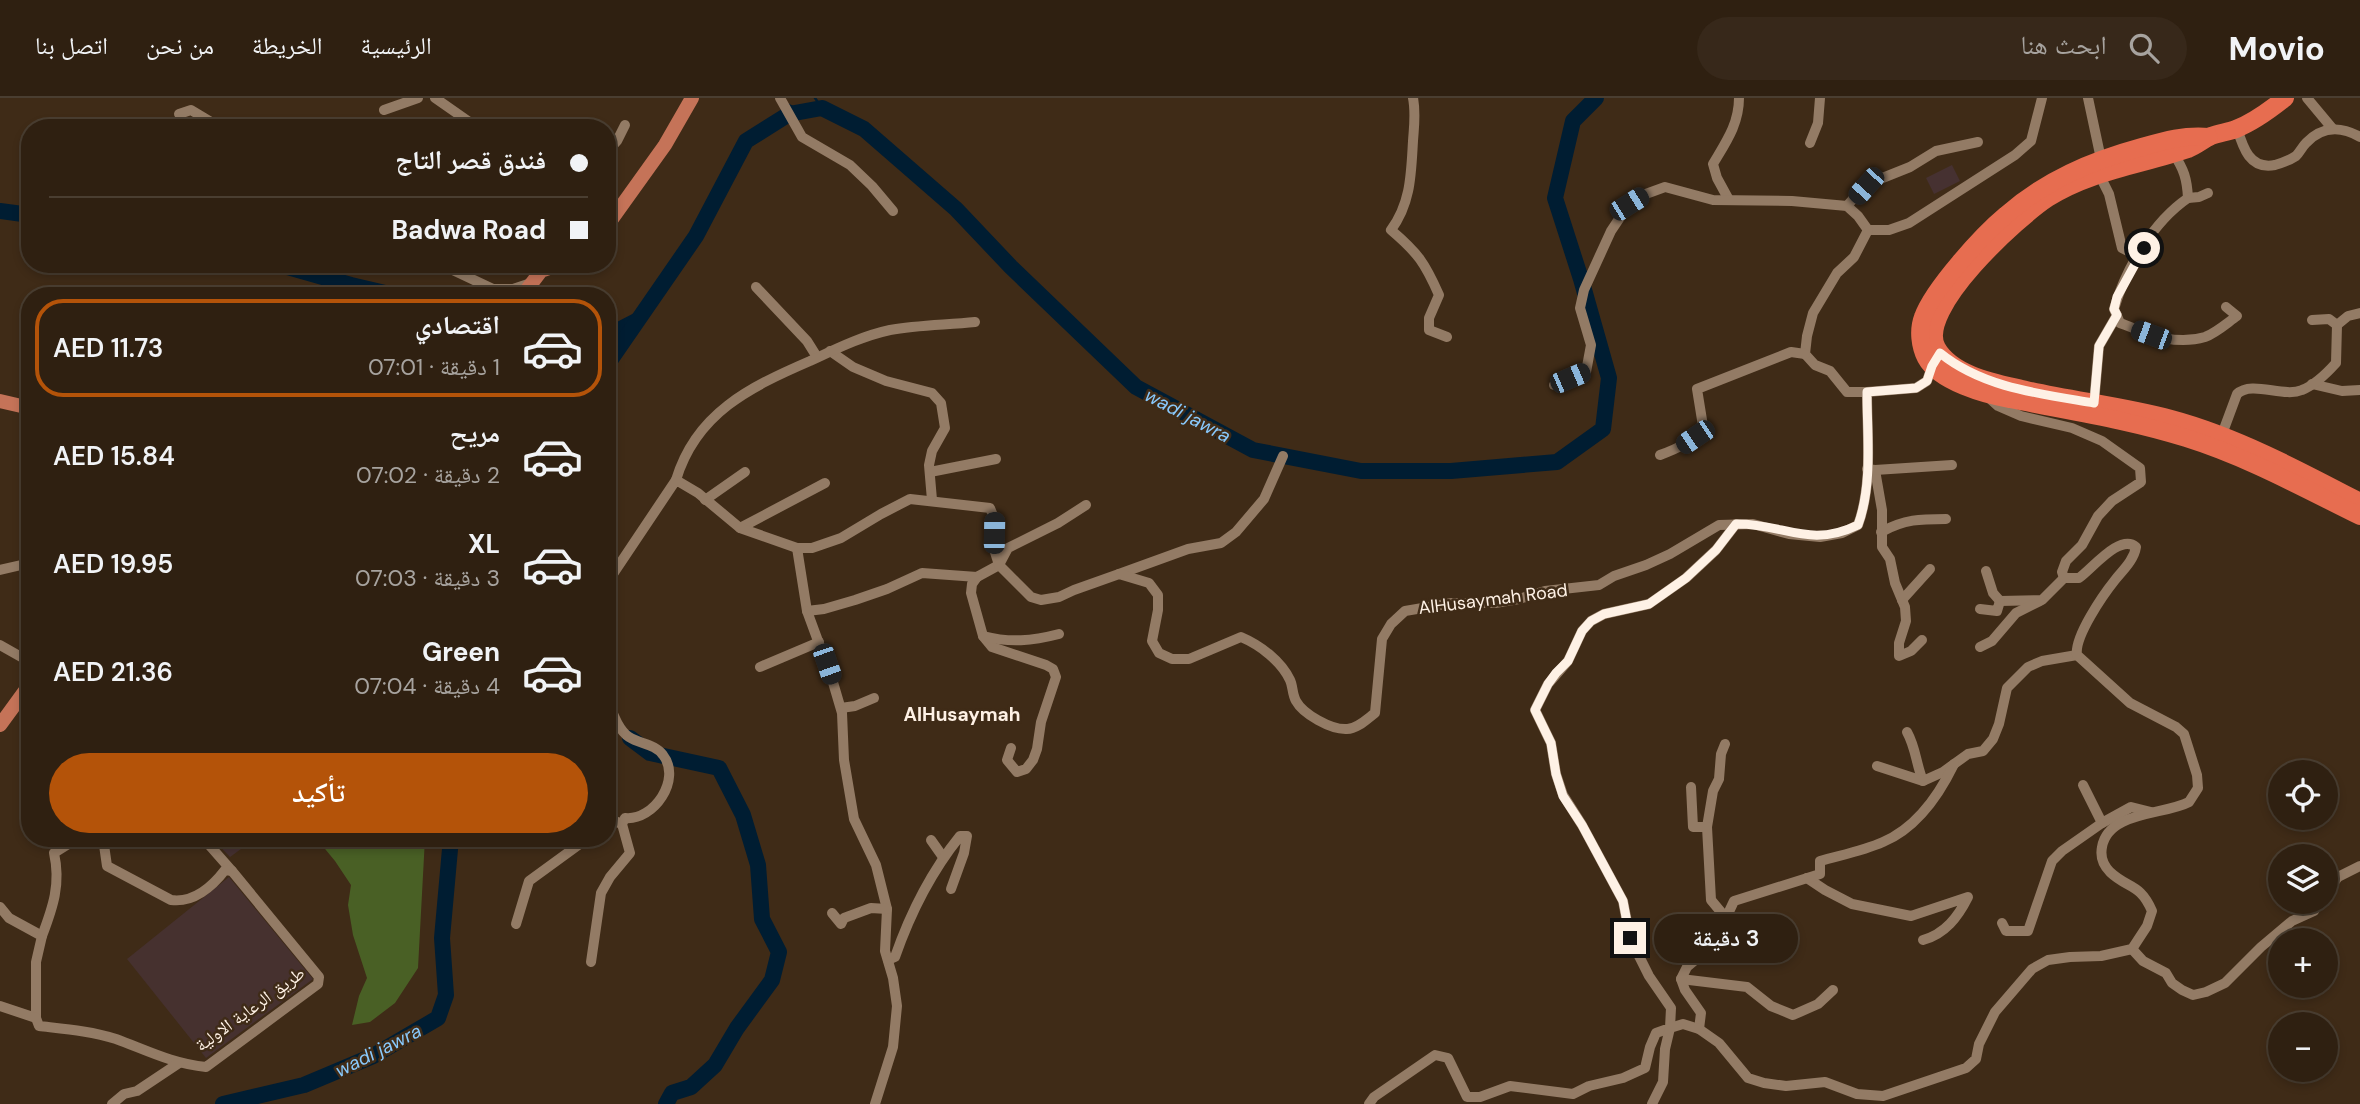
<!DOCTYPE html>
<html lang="ar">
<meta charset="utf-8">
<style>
:root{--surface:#2f2011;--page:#37281a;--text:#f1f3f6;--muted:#a7a39f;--line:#4a3e31;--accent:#b45309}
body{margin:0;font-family:"DM Sans","Noto Naskh Arabic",sans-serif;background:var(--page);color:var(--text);direction:rtl;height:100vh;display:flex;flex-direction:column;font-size:26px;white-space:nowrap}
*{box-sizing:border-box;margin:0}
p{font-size:23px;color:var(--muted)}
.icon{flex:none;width:38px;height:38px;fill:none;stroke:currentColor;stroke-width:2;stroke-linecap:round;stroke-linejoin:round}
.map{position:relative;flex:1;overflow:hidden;direction:ltr}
.panel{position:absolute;left:21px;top:189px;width:595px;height:560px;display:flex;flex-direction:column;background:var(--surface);border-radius:28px;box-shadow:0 4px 10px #0003,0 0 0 2px var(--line);direction:rtl}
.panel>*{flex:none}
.hud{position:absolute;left:21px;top:21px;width:595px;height:154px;border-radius:28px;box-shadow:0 4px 10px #0003,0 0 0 2px var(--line);direction:rtl;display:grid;align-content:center;height:154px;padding:0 28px;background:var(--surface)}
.fabs{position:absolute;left:2268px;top:662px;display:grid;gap:14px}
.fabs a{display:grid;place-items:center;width:70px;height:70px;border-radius:50%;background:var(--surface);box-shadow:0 4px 10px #0003,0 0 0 2px var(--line);font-size:35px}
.end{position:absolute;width:32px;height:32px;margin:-16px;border:9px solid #fef1e5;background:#111;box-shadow:0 0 0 4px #111}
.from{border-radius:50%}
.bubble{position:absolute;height:49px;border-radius:24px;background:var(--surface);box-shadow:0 4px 10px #0003,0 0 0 2px var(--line);font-size:23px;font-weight:600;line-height:49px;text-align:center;direction:rtl}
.car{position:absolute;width:21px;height:42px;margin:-21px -10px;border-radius:9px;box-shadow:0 0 5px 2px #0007;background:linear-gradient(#222 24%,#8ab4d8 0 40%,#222 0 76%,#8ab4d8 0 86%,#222 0)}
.hud b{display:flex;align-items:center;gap:24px;height:66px;font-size:26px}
.hud b+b{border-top:2px solid var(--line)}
.hud i{width:18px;height:18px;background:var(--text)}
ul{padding:12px 0 0;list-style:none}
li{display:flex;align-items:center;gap:21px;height:98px;margin:0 14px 10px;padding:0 14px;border:4px solid transparent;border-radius:28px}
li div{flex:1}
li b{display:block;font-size:26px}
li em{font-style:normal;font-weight:600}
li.on{border-color:var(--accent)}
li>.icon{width:63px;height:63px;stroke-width:1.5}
.cta{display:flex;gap:14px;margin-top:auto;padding:14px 28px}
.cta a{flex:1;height:80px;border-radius:42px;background:var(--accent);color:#fff;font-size:28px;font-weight:600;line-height:80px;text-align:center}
header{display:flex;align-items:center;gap:42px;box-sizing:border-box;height:98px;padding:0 35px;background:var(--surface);border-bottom:2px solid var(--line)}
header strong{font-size:33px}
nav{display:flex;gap:38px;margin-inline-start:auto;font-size:24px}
.search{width:490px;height:63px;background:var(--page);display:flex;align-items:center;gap:18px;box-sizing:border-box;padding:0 24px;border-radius:38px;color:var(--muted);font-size:26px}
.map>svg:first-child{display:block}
</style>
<header>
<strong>Movio</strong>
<div class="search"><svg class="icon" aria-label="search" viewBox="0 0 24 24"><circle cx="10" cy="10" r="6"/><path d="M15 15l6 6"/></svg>ابحث هنا</div>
<nav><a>الرئيسية</a><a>الخريطة</a><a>من نحن</a><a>اتصل بنا</a></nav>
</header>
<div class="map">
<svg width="2360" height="1006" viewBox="0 0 2360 1006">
<rect width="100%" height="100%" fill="#3f2b17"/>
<g fill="#463131">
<polygon points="1952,67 1960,83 1934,96 1926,80"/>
<polygon points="212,740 256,740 230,759"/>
</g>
<polygon fill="#46312f" points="229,779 313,881 206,960 127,861"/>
<polygon fill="#496025" points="316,740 425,740 418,870 395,905 370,924 352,927 359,898 367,880 353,837 348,807 351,787 335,763"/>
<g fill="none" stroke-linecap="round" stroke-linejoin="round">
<g stroke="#001d32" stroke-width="2.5">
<polyline points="815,0 822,10"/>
<polyline points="787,6 803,14"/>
</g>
<g stroke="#001d32" stroke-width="16">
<polyline points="0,113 30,117"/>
<polyline points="277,166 351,187 398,198"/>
<polyline points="607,238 636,223"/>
<polyline points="607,267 696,138 746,43 789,16 822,10 864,31 956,111 1011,169 1136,289 1253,352 1361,373 1451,373 1557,364 1603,331 1609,280 1581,181 1555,100 1573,23 1596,0"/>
<polyline points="630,640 650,655 719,670 743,717 758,767 762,821 779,854 772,882 737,930 715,967 691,989 672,995 666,1006"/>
<polyline points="223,1006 304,987 373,958 438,920 446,897 442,840 451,740"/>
</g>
<g stroke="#937b65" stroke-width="10">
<polyline points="435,0 468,23 474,30"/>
<polyline points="780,0 802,39 850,67 872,88 893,113"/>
<path d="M1413,0c3,15 1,28 0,43 -2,33 -2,62 -22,89 27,23 34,33 48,65l-10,23v12l18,7"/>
<polyline points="2088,0 2101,61"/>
<polyline points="2307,0 2332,30"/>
<polyline points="384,12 418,0"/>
<polyline points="179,16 191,12 221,30"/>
<polyline points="498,30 502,28"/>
<path d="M2237,30c6,20 13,42 38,37 7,-2 15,-5 21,-9 4,-4 6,-9 10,-13 16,-17 35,-17 54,-6"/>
<polyline points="1810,45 1818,25 1820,0"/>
<polyline points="607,54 617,43 625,27"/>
<path d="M2173,55c11,16 14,26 15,45 -35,24 -62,70 -74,111l6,14c28,11 55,23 85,14 11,-4 22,-14 32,-21l-11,-9"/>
<polyline points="2099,76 2109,96 2122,150 2128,153 2147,142"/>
<polyline points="2188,100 2199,99 2208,95"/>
<path d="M1729,102l-12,-22 -4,-14c13,-22 26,-40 26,-66"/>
<polyline points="1847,108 1865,87 1910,69 1936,53 1978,44"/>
<polyline points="1868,132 1889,132 1909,125 2015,57 2031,43 2042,0"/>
<polyline points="440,166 493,191 513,191 531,185"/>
<polyline points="756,189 807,243 817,259"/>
<polyline points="2337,227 2348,218 2360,215"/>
<polyline points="830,253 853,269 886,283 932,295 941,305 945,330 932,353 929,367 932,402"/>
<polyline points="2312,286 2342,293 2360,292"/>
<polyline points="1554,287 1586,274 1591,247 1580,210 1584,192 1611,133 1629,106 1643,97 1665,89 1713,102 1792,103 1847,108 1858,118 1868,132"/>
<polyline points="1867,294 1847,294 1830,273 1815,267 1805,256 1807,238 1813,215 1837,175 1854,159 1868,132"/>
<polyline points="2094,305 2099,248 2117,217"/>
<path d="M2221,339l16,-43c15,-14 46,4 65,-4 13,-5 25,-17 34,-27l1,-38 -8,-6 -17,1"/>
<path d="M1660,357c19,-7 32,-13 43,-29l-6,-37 94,-37 14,2"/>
<polyline points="1867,371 1875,372 1882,412 1882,449 1890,461 1895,485 1905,509 1906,523 1899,545 1899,558 1911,553 1922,542"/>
<polyline points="1875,372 1952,367"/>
<polyline points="930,374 996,361"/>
<path d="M676,382c20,-67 74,-93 134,-119 26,-12 52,-25 80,-31 28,-5 57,-5 85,-8"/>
<polyline points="705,402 745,374"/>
<polyline points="740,430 825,385"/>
<path d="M1881,434c24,-13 39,-13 65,-13"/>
<polyline points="797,450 807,513 824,511 855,502 887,491 922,475 977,479 999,467 1008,450 1058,425 1086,407"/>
<polyline points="0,472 30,465"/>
<polyline points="1986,473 1993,495 2000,503 2042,502 2064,480"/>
<polyline points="1119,476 1188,451 1221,445 1236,434 1264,401 1283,358"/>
<polyline points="977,479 972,486 971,495 983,538 992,549 1046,567 1053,571 1056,579 1041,624 1037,651 1033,662 1026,671 1017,674 1007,662 1011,650"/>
<path d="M607,485l69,-103 22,13 42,35 57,20h15l29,-10 40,-24 29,-15 80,9 4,10v31l5,16 32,32 10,3 18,-3 15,-7 45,-16 30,9 9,12v15l-6,31 7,12 13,6h17l52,-22c19,8 40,24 49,43 3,6 2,14 6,21 7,13 35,29 51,28 10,0 20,-10 28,-16l7,-74 9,-15 14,-13 47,-8h43l24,-4 26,-8 54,-6 15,-9 32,-11 24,-11 49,-29 34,-1 36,10 31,3 22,-4 16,-8c15,-41 9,-90 9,-133l49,-4 11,-7 5,-15"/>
<polyline points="1902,502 1930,471"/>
<polyline points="1980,511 1997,513 2000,503"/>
<polyline points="807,513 832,581 842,615 844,662 854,721 876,767 887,811 885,853 893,880 897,908 893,949 875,1006"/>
<path d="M983,538c27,7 49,5 76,-2"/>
<polyline points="0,547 30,564"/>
<polyline points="1980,549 1992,543 2016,515 2040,503"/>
<polyline points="760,569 819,544"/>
<polyline points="841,610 855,608 874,600"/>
<path d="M1907,634c9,16 9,32 16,49"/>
<polyline points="1725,646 1721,656 1719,681 1713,693 1707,729 1711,802 1726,820"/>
<polyline points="1877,668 1923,683 1943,674 1968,656 1983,653 1993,641 1999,626 2007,590 2028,569 2042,563 2077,557"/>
<polyline points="2083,687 2102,725 2131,709 2151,714"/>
<polyline points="1691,689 1693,729 1707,729"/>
<polyline points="607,720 622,726"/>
<polyline points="203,740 232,773"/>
<polyline points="931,742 943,759"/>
<path d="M1807,780l18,12 27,14 59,12 57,-19c-10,20 -23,37 -45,43"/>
<polyline points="2326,795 2338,779 2360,768"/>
<path d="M0,809l9,11 33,18 -6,26v56l3,8c26,3 52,5 77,13 30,11 57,25 90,28l112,-83 1,-7 -87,-106 -7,-1c-13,17 -32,33 -54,30l-64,-34 -4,-28"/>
<polyline points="832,815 841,826 844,820 871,810 887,811"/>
<polyline points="2002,825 2006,833 2028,833 2052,763 2062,753 2102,725"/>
<polyline points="516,826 529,783 588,740"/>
<path d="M42,838c11,-29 19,-52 12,-83l24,-15"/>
<polyline points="2132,851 2143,863 2166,875 2172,885 2182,892 2193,897 2206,894 2225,885 2261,849 2292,823 2314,813 2320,803"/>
<path d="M888,862l7,-3c15,-43 36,-85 65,-121h7l-3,17 -13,36"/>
<path d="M591,864l10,-69 9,-16 20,-24 -8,-29 3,-6c29,3 57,-39 38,-63 -8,-11 -23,-11 -34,-18 -11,-7 -17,-26 -22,-38"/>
<polyline points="1681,881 1747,889 1771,908 1793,917 1818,906 1833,892"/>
<polyline points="0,908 36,920"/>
<path d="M1699,931l2,-16 -16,-23 -4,-11 6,-12 38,-32 1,-17 8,-17 86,-27v-13c21,-6 43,-10 63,-19 33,-14 56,-47 71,-78"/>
<polyline points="112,1006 124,996 137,993 179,965"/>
<polyline points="1369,1006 1374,999 1435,957 1448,960 1467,999 1480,999 1510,988 1573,996 1589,988 1623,980 1645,970 1650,949 1656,935 1670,930 1671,910 1649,878 1630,840 1623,803 1582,727 1563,697 1556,676 1551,645 1535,612 1548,586 1568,563 1582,533 1591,523 1604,516 1649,506 1686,480 1716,452 1736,426"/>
<path d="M1652,1006l11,-22 2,-33 5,-21 13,-4 16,5 20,14 29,35 16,5 22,3 39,-4 32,12 26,2 83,-28 10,-9 3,-15 16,-32 37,-43 16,-9 22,-3 31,-1 31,-7 15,-23 5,-15c-12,-28 -24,-22 -42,-39 -7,-7 -10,-15 -8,-25 6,-36 63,-32 87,-45l9,-14 -1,-13 -13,-41 -8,-7 -46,-24 -53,-48c-3,-18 26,-60 38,-75 8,-10 19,-20 21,-33 -16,-14 -44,22 -57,31h-15l-2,-6 4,-11 16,-16 16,-29 14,-15 29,-19 -1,-14 -38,-27 -30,-13 -51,-12 -23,-10 -11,-10"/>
</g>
<g stroke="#c57358" stroke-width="14">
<polyline points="607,128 665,47 692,0"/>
<polyline points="522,198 541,173 561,166"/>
<polyline points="0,303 30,310"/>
<polyline points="0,627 30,586"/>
</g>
<g stroke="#e76d50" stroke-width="18">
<path d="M2285,0c-15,12 -31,24 -49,31 -8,3 -17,4 -25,7 -8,4 -15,10 -23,13 -47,16 -97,22 -140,49 -29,19 -133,112 -111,150 16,28 60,35 89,42 48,11 97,16 145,29 64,17 130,52 189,83"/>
<path d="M2209,39c-25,-2 -43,3 -67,10 -51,14 -96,33 -136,68 -24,20 -73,74 -83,102 -5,13 -3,29 3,41 13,24 60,37 84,41 59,12 119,21 176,39 61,19 117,50 174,78"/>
</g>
</g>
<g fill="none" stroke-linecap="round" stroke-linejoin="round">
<path stroke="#fef1e5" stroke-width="9" d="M1630,840l-7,-37 -41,-76 -19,-29 -7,-22 -5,-31 -16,-33 13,-26 8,-11 12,-12 14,-30 9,-10 13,-7 45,-10 37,-26 30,-28 20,-26c47,-1 73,25 122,1 15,-41 9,-90 9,-133l49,-4 11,-7 5,-15 8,-13c43,35 101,41 154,50l5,-57 18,-31 -3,-6 3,-12 27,-49"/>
</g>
<g text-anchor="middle" stroke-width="5" stroke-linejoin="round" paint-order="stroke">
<g font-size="18" fill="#fef1e5" stroke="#3f2b17">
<text transform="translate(1493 501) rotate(-7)" y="6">AlHusaymah Road</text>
<text transform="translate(250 911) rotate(-36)" y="6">طريق الرعاية الاولية</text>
</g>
<g font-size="19" font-style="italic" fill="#89c9fc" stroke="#3f2b17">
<text transform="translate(1188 317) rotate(28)" y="7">wadi jawra</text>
<text transform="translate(378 952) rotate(-27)" y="7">wadi jawra</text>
</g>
<g font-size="19" font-weight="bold" fill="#fef1e5" stroke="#3f2b17">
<text x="962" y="623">AlHusaymah</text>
</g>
</g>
</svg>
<div class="fabs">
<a><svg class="icon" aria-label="locate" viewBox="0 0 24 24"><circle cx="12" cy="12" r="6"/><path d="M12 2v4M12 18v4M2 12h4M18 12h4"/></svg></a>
<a><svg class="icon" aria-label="layers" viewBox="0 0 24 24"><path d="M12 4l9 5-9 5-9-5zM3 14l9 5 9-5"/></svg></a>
<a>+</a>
<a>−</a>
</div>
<i class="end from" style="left:2144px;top:150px"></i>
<i class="end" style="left:1630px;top:840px"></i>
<div class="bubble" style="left:1654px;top:816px;width:144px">3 دقيقة</div>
<i class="car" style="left:1866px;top:88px;rotate:222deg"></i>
<i class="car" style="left:1629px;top:106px;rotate:58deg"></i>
<i class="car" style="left:2151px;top:237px;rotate:290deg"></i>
<i class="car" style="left:1570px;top:280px;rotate:67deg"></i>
<i class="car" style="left:1695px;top:339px;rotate:236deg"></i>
<i class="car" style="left:994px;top:435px;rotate:1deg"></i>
<i class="car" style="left:827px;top:566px;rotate:161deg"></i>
<div class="hud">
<b><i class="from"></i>فندق قصر التاج</b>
<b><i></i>Badwa Road</b>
</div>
<section class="panel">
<ul>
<li class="on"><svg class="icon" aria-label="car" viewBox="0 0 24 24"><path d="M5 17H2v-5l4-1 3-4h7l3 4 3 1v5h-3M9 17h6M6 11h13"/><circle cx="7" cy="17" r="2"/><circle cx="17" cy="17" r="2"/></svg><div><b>اقتصادي</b><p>1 دقيقة · 07:01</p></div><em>AED 11.73</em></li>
<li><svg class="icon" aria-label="car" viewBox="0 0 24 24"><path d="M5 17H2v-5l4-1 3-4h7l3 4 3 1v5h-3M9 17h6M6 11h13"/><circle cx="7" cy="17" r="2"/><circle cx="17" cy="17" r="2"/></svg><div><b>مريح</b><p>2 دقيقة · 07:02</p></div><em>AED 15.84</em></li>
<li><svg class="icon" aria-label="car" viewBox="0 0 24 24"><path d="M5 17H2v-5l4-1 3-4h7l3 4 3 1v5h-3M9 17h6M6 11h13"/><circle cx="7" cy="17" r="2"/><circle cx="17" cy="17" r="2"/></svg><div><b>XL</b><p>3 دقيقة · 07:03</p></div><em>AED 19.95</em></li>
<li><svg class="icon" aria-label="car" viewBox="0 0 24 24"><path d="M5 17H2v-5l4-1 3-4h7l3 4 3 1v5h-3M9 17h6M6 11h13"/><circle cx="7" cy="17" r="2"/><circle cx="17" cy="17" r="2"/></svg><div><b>Green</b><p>4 دقيقة · 07:04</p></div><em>AED 21.36</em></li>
</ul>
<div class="cta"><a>تأكيد</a></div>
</section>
</div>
